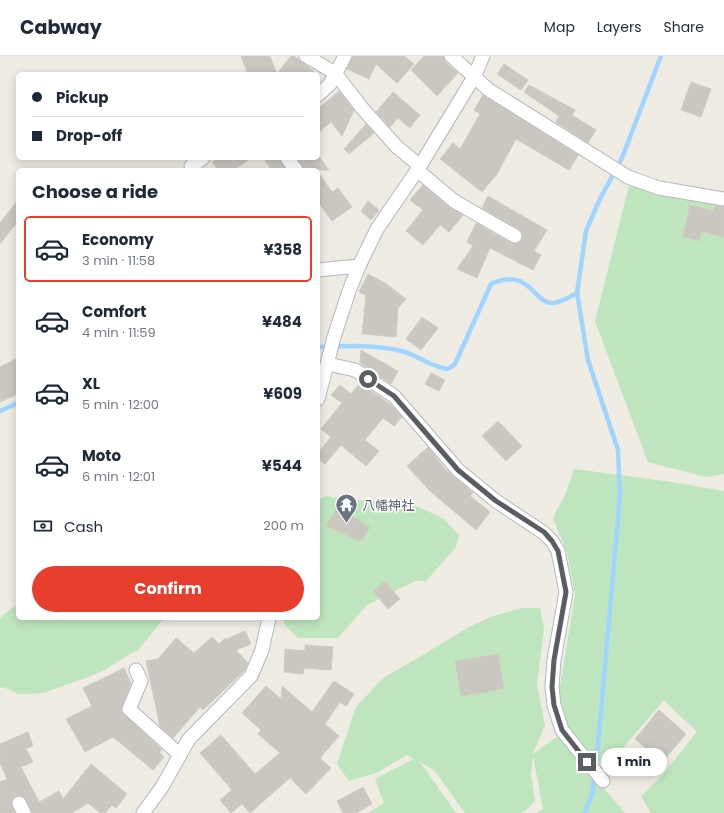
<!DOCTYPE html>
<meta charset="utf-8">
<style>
:root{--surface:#fff;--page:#f6f6f7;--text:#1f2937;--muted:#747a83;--line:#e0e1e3;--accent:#e73e2e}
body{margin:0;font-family:Poppins,"Noto Sans JP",sans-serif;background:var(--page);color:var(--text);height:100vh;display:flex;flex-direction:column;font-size:15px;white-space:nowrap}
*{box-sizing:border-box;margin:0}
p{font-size:13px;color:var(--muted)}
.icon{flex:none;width:22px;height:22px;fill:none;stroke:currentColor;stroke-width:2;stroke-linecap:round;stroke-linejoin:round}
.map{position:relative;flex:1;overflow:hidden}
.drawer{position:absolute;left:16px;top:112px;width:304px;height:452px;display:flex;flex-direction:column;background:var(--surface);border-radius:6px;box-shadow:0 2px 10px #0003}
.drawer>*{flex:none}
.guide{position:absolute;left:16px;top:16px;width:304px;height:88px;border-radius:6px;box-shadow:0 2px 10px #0003;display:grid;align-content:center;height:88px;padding:0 16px;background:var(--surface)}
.end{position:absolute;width:18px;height:18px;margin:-9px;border:5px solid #5a5e63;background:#fff;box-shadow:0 0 0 2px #fff}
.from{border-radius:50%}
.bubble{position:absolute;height:28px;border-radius:14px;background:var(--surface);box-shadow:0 2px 10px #0003;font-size:13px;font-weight:700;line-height:28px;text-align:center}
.guide b{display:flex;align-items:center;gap:14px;height:38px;font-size:15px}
.guide b+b{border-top:1px solid var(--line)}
.guide i{width:10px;height:10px;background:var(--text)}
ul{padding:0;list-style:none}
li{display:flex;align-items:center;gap:12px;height:66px;margin:0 8px 6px;padding:0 8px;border:2px solid transparent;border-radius:6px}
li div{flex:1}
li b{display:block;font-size:15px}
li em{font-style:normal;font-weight:700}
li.active{border-color:var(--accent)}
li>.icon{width:36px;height:36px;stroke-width:1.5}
h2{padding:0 16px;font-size:18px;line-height:48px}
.pay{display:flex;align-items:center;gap:10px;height:44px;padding:0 16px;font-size:15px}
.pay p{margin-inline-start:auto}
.cta{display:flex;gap:8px;margin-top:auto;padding:8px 16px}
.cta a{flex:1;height:46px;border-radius:24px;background:var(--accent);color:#fff;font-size:16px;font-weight:700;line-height:46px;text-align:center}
header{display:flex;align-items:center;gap:24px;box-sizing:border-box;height:56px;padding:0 20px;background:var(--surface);border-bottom:1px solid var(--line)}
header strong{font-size:19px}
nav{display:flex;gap:22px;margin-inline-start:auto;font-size:14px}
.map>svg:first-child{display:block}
</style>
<header>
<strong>Cabway</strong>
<nav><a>Map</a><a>Layers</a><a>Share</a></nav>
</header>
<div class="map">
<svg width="724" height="757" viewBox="0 0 724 757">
<rect width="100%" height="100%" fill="#edebe2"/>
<g fill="#bee5be">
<polygon points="629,130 724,149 724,418 706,421 648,406 595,265"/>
<polygon points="574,413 665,425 724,435 724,757 651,757 641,740 662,720 697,676 664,644 614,702 608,715 588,696 567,670 558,643 575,538 567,497 553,462 566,437"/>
<polygon points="326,440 352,444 386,446 419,451 444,463 459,479 456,491 426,525 415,525 367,549 338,582 298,582 284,568 285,562 318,562 318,444"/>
<polygon points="18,548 18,562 164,562 139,593 99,617 44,637 19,638 3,631 0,632 0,563 5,557"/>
<polygon points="522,552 540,552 544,573 537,629 545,669 533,698 558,680 625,757 536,757 543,753 533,700 531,718 535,745 525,755 520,757 465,757 435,715 420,706 456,757 368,757 384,747 375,723 414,703 407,699 378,716 349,725 337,708 356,651 383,622 428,596 467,572 493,560"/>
</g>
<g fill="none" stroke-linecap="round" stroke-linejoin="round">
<g stroke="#a1d4fe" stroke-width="4.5">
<path d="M318,291c28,-1 60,-3 87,5 15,5 27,15 43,17l7,-5 36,-80c40,-18 42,21 63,19 7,-1 17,-7 23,-10"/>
<polyline points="0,355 18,347"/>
<polyline points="596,711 620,441 618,394 588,304 577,237 586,175 599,145 622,102 661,0"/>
<polyline points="584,757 592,740 595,719"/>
</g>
</g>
<g fill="#cac7c1" stroke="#d1ccc0">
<polygon points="241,0 270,0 277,18 248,18"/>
<polygon points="291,0 294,0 317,18 277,18"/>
<polygon points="353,0 404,0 414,8 397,27 376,8 369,23 347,13"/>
<polygon points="424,0 443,0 445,6 458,17 437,40 411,14"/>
<polygon points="504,8 528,24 521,34 497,18"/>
<polygon points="691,26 711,33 701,61 681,54"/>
<polygon points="529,29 575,54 572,59 596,74 588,87 556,66 559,60 524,36"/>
<polygon points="339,35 354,54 342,80 331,66 318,77 318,53"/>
<polygon points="393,36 420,59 410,72 398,62 390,71 376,56"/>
<polygon points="483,39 578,99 569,114 516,83 497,118 482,136 440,103 453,87 460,93 480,58 474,54"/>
<polygon points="366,68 374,77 349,98 344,93"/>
<polygon points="219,102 252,102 233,114 218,114 212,106"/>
<polygon points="263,102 279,102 286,114 272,114"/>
<polygon points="297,102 320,102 329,114 304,114"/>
<polygon points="318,116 332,136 338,132 352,151 332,165 318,146"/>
<polygon points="423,129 449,151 463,159 449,176 440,169 423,189 406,175 423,154 410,144"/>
<polygon points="488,140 547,174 534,195 541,199 533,214 490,192 477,222 457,213 473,190 467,186 476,167 511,187 519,187 522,184 522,176 519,173 482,152"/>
<polygon points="18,144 18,165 0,188 0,167"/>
<polygon points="368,145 379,154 371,164 361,155"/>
<polygon points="690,149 713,155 715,150 724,151 724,181 701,176 700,185 683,181"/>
<polygon points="368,218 385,227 406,243 398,252 396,281 362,278 366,239 359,236"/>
<polygon points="422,261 438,272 421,294 406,283"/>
<polygon points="361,294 398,315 391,328 360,307"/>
<polygon points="18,302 18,338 0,346 0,311"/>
<polygon points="431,317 445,324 439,335 425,328"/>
<polygon points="360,327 391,349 402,361 394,370 383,362 365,384 379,395 366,410 341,389 325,408 318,402 318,397 331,381 321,373 342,347 331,339 340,329 351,338"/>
<polygon points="498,365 522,390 506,405 482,380"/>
<polygon points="428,391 444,412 473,437 470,440 490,456 476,474 430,435 407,410"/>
<polygon points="338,450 352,458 351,460 370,471 362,484 360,483 359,485 326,470"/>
<polygon points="385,525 400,543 388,553 373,535"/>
<polygon points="245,575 251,588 236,594 248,607 245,614 203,654 200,651 173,682 160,670 146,605 158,603 176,582 194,597 212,581 219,588 225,582 227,583"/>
<polygon points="305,589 333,591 331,614 304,612 303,618 284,616 285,593 305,595"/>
<polygon points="498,598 504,633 461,640 455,605"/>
<polygon points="124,612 131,627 122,650 121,655 162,694 159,696 164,701 153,714 113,681 85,696 66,663 92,650 83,632"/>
<polygon points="334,625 354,638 346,650 340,646 325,668 339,680 320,702 331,712 306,738 290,722 250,757 242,748 231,757 220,744 232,734 200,697 221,679 255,718 280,697 258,678 261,674 242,657 266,630 281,643 282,630 312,656"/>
<polygon points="659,654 686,678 662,706 635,683"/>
<polygon points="28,676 33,690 26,693 33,706 21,711 39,746 59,735 63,743 91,708 127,738 116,752 112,749 105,757 100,757 88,747 72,757 32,757 26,743 19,739 15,740 11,746 15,757 0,757 0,726 7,723 0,707 0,688"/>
<polygon points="363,731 372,748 356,757 343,757 337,745"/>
</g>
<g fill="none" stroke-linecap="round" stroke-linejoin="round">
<defs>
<g id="minor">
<polyline points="306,0 335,17 362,52 397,91 420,110"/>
<polyline points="451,0 489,34 628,121 659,132 724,143"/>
<polyline points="318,39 330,28 345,0"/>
<polyline points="287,102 296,114"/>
<polyline points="195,114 191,110 203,102"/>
<polyline points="417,114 454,145 515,180"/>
<polyline points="318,214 359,210"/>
<polyline points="328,308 355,314 394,340 458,414 496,445 544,477 552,485 558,495 566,536 554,604 552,631 554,649 562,674 603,725"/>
<polyline points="318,343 334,281 349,235 359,210 377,173 420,110 474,21 483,0"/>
<polyline points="136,614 141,625 129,653 180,699"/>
<polyline points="19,747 24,757"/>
<polyline points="143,757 162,731 189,683 251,620 262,594 269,562"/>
</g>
</defs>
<use href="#minor" stroke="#b4b8bc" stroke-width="15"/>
<use href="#minor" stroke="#fff" stroke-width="13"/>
</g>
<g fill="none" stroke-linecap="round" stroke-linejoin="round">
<polyline stroke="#5a5e63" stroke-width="5" points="368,323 394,340 458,414 496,445 544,476 552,485 558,495 566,536 554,604 552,631 554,649 562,674 587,706"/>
</g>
<defs>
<symbol id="temple-pin" viewBox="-11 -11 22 30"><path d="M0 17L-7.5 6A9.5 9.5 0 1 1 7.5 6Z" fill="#6b7280" stroke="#fff"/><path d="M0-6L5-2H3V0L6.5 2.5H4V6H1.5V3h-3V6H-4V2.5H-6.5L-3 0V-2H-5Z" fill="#fff"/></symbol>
</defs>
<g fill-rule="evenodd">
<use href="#temple-pin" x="334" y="436" width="25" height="34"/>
</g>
<g text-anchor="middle" stroke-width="3" stroke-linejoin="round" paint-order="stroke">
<g font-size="13" fill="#5b616d" stroke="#fff" text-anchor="start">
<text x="362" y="454">八幡神社</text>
</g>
</g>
</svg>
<i class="end from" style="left:368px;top:323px"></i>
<i class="end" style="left:587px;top:706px"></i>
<div class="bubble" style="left:601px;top:692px;width:66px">1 min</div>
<div class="guide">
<b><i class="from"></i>Pickup</b>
<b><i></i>Drop-off</b>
</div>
<section class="drawer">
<h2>Choose a ride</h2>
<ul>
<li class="active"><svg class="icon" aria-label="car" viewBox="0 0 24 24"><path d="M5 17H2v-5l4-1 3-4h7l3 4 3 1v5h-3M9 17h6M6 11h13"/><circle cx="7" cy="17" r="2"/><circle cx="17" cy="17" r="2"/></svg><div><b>Economy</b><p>3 min · 11:58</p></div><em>¥358</em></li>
<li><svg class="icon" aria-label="car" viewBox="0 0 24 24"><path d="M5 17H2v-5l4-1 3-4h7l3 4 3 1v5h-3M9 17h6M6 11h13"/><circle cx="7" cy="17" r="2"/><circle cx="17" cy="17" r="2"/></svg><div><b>Comfort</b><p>4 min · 11:59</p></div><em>¥484</em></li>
<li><svg class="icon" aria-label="car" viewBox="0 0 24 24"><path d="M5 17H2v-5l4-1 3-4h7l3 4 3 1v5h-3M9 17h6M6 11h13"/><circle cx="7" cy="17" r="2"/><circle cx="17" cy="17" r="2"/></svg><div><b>XL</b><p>5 min · 12:00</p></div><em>¥609</em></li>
<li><svg class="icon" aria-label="car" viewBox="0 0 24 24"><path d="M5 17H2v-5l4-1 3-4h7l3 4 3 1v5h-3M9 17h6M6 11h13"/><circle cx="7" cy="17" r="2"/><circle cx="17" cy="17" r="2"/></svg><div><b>Moto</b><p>6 min · 12:01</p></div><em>¥544</em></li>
</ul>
<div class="pay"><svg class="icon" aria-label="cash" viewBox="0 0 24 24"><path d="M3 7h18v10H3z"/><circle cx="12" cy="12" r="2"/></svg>Cash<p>200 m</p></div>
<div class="cta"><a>Confirm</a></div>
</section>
</div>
